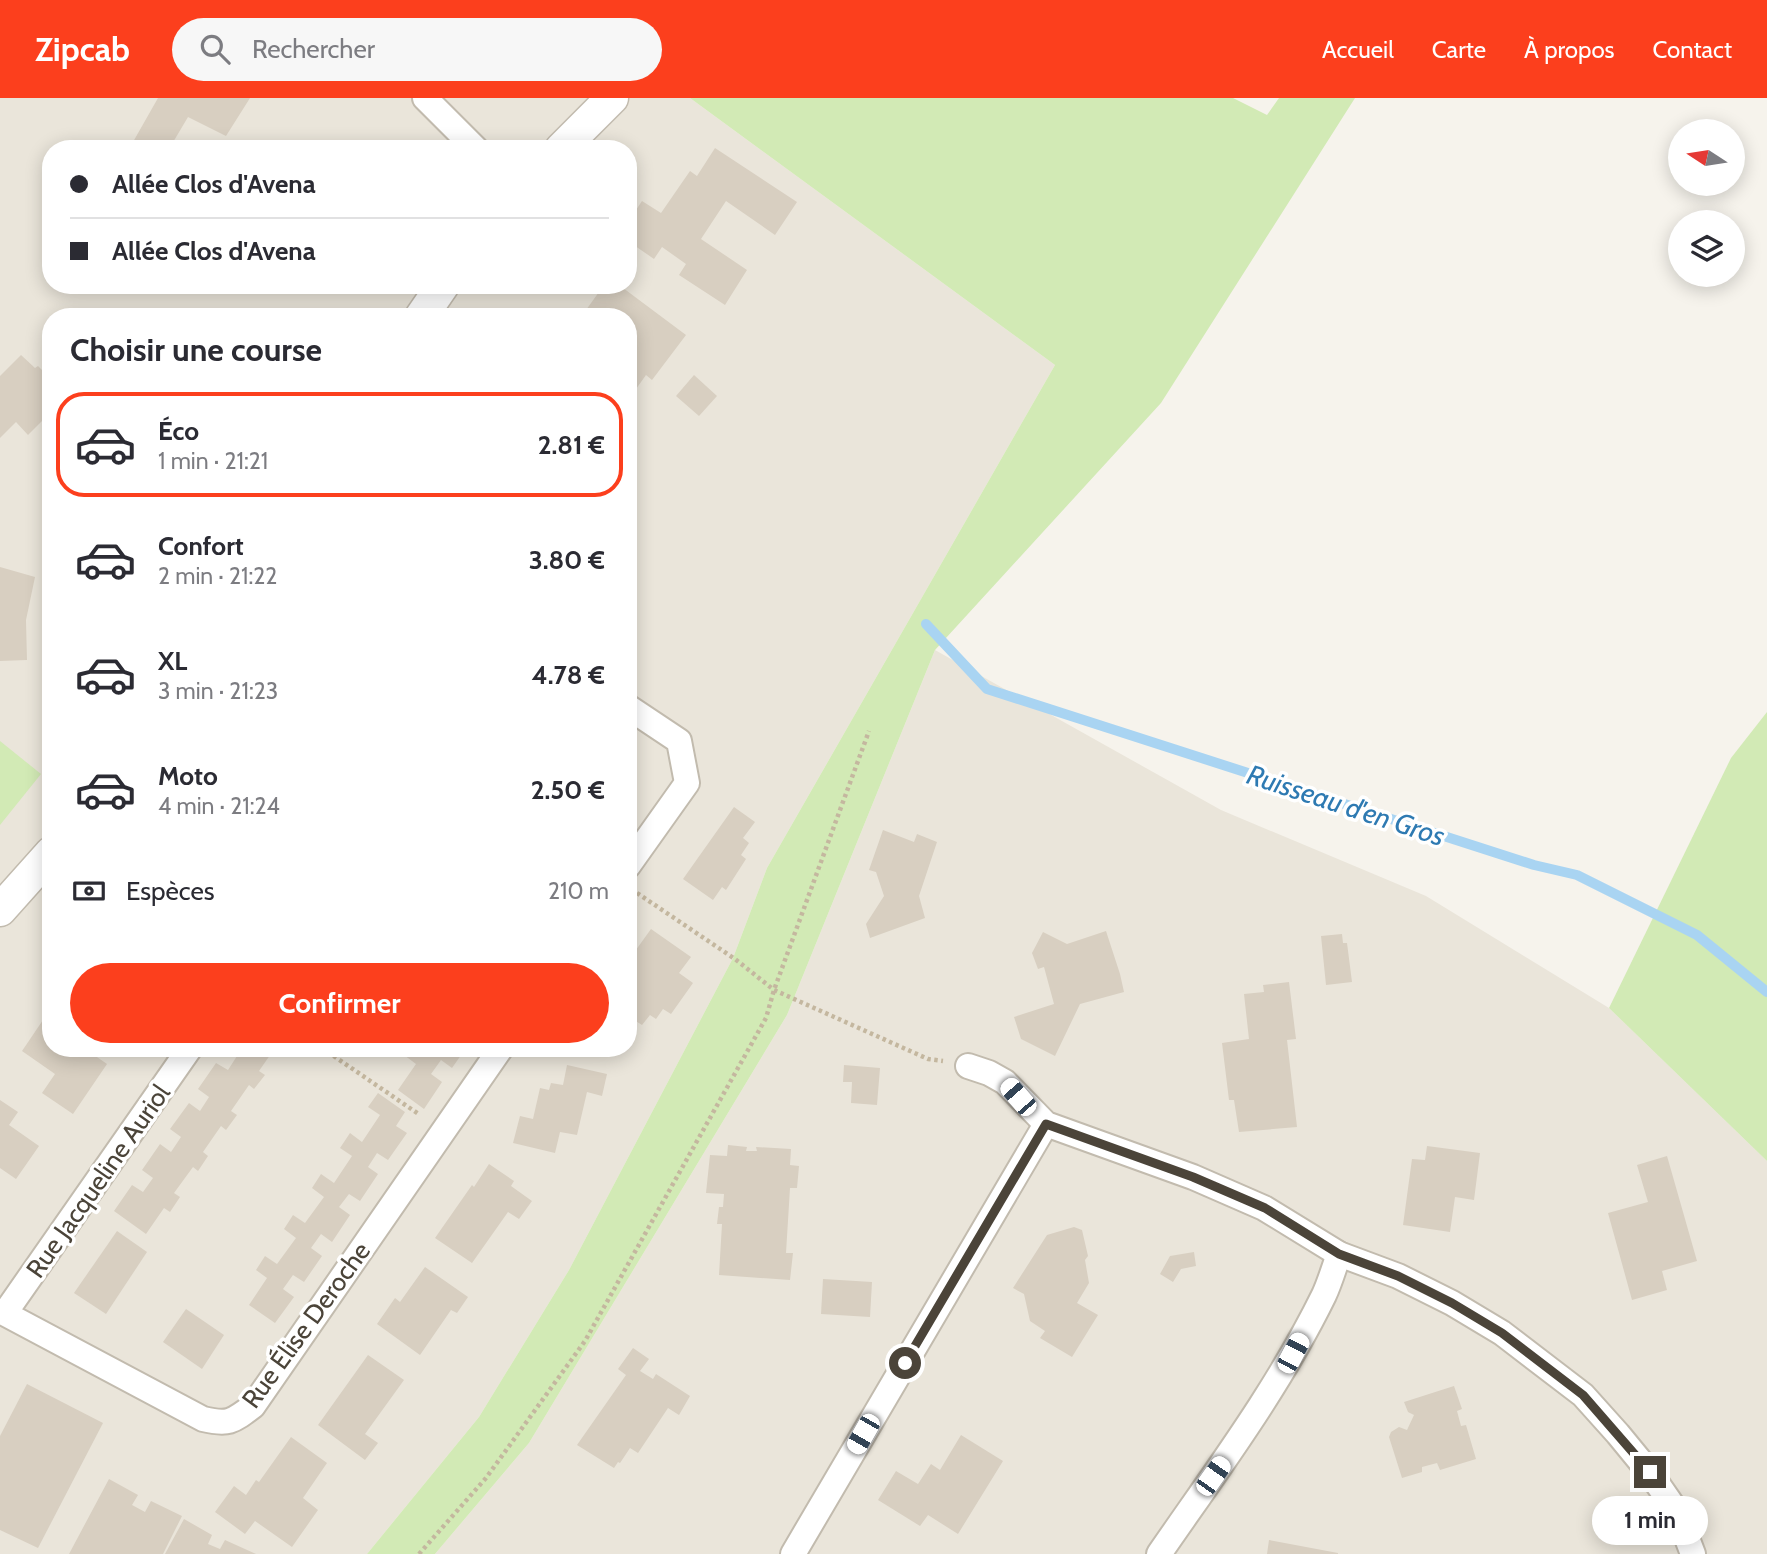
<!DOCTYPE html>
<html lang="fr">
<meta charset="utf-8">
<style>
:root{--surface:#fff;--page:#f7f7f7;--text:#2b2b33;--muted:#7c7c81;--line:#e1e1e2;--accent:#fc3f1d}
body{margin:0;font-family:Cabin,sans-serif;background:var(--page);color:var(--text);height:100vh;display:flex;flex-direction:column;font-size:26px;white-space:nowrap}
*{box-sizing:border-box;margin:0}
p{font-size:23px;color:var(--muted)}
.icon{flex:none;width:38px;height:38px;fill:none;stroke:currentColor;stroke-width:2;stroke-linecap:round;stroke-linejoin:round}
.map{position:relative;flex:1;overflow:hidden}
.sheet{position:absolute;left:42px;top:210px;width:595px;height:749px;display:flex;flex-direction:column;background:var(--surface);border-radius:28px;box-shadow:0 4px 18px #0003}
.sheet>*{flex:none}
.hud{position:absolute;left:42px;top:42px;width:595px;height:154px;border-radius:28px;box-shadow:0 4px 18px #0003;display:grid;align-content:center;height:154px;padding:0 28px;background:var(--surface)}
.needle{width:46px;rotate:282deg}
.buttons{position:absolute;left:1668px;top:21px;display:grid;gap:14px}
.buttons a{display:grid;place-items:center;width:77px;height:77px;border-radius:50%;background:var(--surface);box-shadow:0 4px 18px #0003;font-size:35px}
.end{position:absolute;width:32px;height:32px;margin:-16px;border:9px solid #4b4439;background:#fff;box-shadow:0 0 0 4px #fff}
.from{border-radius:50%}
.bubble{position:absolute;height:49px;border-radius:24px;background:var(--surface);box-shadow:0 4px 18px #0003;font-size:23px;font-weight:700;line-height:49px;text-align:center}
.car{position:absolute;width:21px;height:42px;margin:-21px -10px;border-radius:9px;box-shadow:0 0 5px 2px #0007;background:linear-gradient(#fff 24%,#345 0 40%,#fff 0 76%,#345 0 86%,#fff 0)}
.hud b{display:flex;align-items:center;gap:24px;height:66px;font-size:26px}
.hud b+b{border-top:2px solid var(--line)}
.hud i{width:18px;height:18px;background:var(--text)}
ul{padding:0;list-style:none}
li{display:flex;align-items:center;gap:21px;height:105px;margin:0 14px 10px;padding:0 14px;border:4px solid transparent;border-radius:28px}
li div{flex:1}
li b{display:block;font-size:26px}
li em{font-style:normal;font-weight:700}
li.active{border-color:var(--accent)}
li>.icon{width:63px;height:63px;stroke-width:1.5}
h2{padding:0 28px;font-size:32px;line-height:84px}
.pay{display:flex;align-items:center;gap:18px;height:77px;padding:0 28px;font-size:26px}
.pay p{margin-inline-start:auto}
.button{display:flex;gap:14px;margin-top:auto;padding:14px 28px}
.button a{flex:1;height:80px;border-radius:42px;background:var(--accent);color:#fff;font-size:28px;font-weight:700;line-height:80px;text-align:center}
header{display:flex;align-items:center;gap:42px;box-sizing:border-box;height:98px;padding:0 35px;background:var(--accent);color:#fff}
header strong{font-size:33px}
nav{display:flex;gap:38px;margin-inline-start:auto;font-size:24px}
.search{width:490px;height:63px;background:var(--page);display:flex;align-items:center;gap:18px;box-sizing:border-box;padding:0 24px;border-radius:38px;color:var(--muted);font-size:26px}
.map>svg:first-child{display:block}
</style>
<header>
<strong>Zipcab</strong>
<div class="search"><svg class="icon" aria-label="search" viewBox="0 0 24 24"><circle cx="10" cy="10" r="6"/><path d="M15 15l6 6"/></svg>Rechercher</div>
<nav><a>Accueil</a><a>Carte</a><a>À propos</a><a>Contact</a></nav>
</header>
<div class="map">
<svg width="1767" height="1456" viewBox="0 0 1767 1456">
<rect width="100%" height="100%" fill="#f6f3ec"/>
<g fill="#eae5da" fill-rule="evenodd">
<path d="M0,0h690l365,267 -288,503 -34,90 -164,312 -90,147 -112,137h-367zM51,51h577v136h-577zM51,219h577v731h-577z"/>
<polygon points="935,552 1221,712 1426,798 1609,910 1767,1063 1767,1456 435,1456 529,1345 787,917"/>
</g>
<g fill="#d2eab5">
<polygon points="690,0 1233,0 1267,17 1279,0 1355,0 1161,305 935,552 787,917 529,1345 435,1456 367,1456 479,1319 569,1172 733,860 767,770 1055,267"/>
<polygon points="1767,614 1767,1063 1609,910 1731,660"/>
<polygon points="0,643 41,676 0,727"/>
</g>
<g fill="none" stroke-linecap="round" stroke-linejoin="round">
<polyline stroke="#a9d4f2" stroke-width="10" points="926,526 987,591 1534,767 1577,777 1697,837 1767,894"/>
</g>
<g fill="#d8cfc1">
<polygon points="158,0 250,0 226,38 188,19 169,51 129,51"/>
<polygon points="715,50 797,104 775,137 726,103 701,141 747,172 725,207 679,177 686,166 662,149 654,161 628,143 628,124 642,103 661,115 690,73 697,78"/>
<polygon points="604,187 619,187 686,237 652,282 646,277 631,298 628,296 628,219 594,219 586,212"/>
<polygon points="21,257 35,270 38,268 47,277 45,280 51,286 51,301 46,306 51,311 51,314 28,337 16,324 0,340 0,278"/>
<polygon points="694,277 717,298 699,318 676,298"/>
<polygon points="0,469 35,479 26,522 27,562 0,563"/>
<polygon points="734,709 755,724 743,740 749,745 741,757 746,761 726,792 722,789 713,802 683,781"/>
<polygon points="883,732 914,744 917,736 937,744 919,798 925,820 870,840 866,826 884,798 876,774 869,772"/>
<polygon points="651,831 691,859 679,875 693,885 671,916 663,911 656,921 650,917 642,927 628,918 628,863"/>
<polygon points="1106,833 1120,876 1124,894 1080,906 1055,958 1021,941 1014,919 1054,906 1044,869 1038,871 1032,855 1043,834 1067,846"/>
<polygon points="1342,836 1343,845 1347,845 1352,884 1326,887 1321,838"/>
<polygon points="1289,884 1296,941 1287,942 1297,1029 1239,1034 1234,1002 1229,1002 1222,945 1249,941 1244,896 1264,894 1263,887"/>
<polygon points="43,922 51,927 51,950 84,950 107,966 73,1016 42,995 55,976 22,953"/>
<polygon points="227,950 275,950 259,973 265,977 254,991 249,987 231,1013 237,1017 226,1032 221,1028 203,1054 208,1058 198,1073 193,1069 174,1095 180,1099 170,1114 164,1110 146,1136 114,1113 132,1087 143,1094 153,1080 142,1072 160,1046 171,1054 181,1039 170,1031 189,1005 200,1013 209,999 198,991 216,965 228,972 237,958"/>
<polygon points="409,950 426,952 427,950 466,950 452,970 441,962 431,976 442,984 424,1011 398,992 416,966 404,957"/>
<polygon points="567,967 607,976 602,998 587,994 577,1037 560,1034 555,1055 513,1045 520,1018 533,1021 540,990 549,992 551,985 563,987"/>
<polygon points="844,967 880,970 877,1007 851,1005 852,984 843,984"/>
<polygon points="378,995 405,1014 396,1028 407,1035 388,1062 377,1055 368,1069 378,1076 360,1103 349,1096 339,1109 350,1117 332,1144 321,1136 311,1150 322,1158 304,1184 293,1177 283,1191 294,1199 275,1225 249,1207 267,1180 256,1172 265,1158 277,1166 296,1140 284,1131 293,1117 305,1125 324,1099 312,1090 321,1076 334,1085 352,1058 340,1050 350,1035 362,1044 380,1017 368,1009"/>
<polygon points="0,1002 18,1014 9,1027 39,1048 16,1081 0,1070"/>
<polygon points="728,1047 747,1049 746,1053 757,1053 756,1049 791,1051 790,1067 799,1068 797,1090 790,1090 786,1155 793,1155 790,1182 719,1177 722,1126 717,1126 719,1109 723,1109 724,1096 706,1095 710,1057 727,1058"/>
<polygon points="1427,1048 1480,1055 1474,1102 1455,1099 1450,1134 1403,1127 1412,1061 1425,1062"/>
<polygon points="1667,1058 1697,1163 1662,1173 1667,1192 1632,1202 1608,1115 1648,1104 1637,1067"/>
<polygon points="489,1066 514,1083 511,1088 532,1103 519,1121 508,1114 472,1165 435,1140 472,1087 474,1089"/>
<polygon points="1074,1129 1082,1132 1088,1158 1085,1162 1089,1185 1077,1205 1098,1217 1072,1259 1040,1240 1045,1233 1030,1223 1024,1196 1013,1190 1047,1137"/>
<polygon points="117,1133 147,1154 106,1216 74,1195"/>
<polygon points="1194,1154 1196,1168 1181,1171 1173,1184 1160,1176 1170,1158"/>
<polygon points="425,1169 468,1199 457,1215 451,1212 420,1257 377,1226 395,1200 400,1204"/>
<polygon points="823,1181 872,1184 870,1219 821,1216"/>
<polygon points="186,1211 224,1237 202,1271 163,1244"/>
<polygon points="633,1250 649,1261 640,1273 653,1281 656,1276 690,1298 679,1317 668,1310 638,1355 630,1350 620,1365 618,1364 614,1370 577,1347 626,1277 618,1271"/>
<polygon points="368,1257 404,1282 365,1336 378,1345 365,1362 318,1327"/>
<polygon points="27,1286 103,1325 38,1450 0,1432 0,1338"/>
<polygon points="1454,1288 1462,1311 1457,1313 1461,1328 1466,1327 1476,1361 1440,1372 1437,1365 1422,1369 1422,1374 1402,1380 1389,1339 1391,1334 1399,1329 1407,1332 1414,1317 1408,1314 1404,1304"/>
<polygon points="961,1337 1003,1363 958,1436 928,1417 920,1428 878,1402 896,1373 918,1386 931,1366 940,1372"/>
<polygon points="291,1339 327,1365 303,1400 318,1412 292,1449 255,1423 245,1436 215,1414 234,1388 246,1397 256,1382 259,1384"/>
<polygon points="109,1381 138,1397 132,1407 145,1414 151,1403 182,1418 163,1456 69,1456"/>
<polygon points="184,1421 212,1437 208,1446 220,1451 225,1442 256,1456 165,1456"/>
<polygon points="1269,1442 1338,1455 1338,1456 1267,1456"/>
</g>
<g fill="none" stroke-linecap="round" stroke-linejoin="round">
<defs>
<g id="minor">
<polyline points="425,0 476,51"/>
<polyline points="628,609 679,643 687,685 628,768"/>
<polyline points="968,968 989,975 1005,984 1046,1026 1193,1079 1264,1110 1339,1156 1398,1178 1452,1205 1502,1235 1583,1297 1618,1336 1650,1375 1677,1414 1693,1456"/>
<path d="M0,1213l203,108c25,6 29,3 50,-13l248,-358"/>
<polyline points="5,1215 190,950"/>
<polyline points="793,1456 1046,1026"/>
<path d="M1159,1456c58,-84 120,-167 165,-259 6,-13 10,-27 15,-41"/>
</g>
<g id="tertiary">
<polyline points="561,51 612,0"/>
<polyline points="421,219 443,187"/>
<polyline points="0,812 51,755"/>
</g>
</defs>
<use href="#minor" stroke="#c2bbae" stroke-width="28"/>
<use href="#tertiary" stroke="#c2bbae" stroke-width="35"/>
<g stroke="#c4b79f" stroke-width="4.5" stroke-dasharray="3.5 3.5" stroke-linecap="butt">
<polyline points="637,795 735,861 774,892 928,961 943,963"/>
<polyline points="322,950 420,1017"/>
<polyline points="419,1456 486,1380 585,1243 766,920 774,892 869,633"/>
</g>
<use href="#minor" stroke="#fff" stroke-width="24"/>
<use href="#tertiary" stroke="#fff" stroke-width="32"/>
</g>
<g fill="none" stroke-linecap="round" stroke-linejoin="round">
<polyline stroke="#4b4439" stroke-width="9" points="905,1265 1046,1026 1193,1079 1265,1110 1339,1156 1398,1178 1452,1205 1502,1235 1583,1297 1650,1374"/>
</g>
<g text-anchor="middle" stroke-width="7" stroke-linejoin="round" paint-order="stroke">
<g font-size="26" fill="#4b4439" stroke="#fff">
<text transform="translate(98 1083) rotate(-55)" y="9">Rue Jacqueline Auriol</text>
<text transform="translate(306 1227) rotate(-54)" y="9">Rue Élise Deroche</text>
</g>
<g font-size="28" font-style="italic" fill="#2e7ab2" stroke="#fff">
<text transform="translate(1346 707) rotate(18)" y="10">Ruisseau d'en Gros</text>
</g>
</g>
</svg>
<div class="buttons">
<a><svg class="needle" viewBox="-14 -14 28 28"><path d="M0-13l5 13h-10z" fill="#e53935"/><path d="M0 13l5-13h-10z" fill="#7c7c81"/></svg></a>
<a><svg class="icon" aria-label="layers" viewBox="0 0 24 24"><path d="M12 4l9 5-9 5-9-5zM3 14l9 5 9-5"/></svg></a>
</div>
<i class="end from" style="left:905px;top:1265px"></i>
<i class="end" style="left:1650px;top:1374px"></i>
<div class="bubble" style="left:1592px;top:1398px;width:116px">1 min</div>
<i class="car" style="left:1018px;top:999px;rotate:319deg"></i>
<i class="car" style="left:1293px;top:1255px;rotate:28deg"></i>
<i class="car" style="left:863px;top:1336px;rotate:210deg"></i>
<i class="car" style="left:1213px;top:1378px;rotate:35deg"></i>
<div class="hud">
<b><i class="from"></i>Allée Clos d'Avena</b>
<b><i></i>Allée Clos d'Avena</b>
</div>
<section class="sheet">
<h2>Choisir une course</h2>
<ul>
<li class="active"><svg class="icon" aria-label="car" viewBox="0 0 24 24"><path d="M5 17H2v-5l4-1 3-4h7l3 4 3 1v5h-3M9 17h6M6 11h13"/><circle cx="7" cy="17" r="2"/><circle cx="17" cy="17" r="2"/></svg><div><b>Éco</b><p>1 min · 21:21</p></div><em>2.81 €</em></li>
<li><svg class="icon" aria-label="car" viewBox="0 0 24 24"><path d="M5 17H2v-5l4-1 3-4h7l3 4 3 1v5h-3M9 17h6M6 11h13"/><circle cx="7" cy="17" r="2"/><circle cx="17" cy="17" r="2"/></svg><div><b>Confort</b><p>2 min · 21:22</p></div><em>3.80 €</em></li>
<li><svg class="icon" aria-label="car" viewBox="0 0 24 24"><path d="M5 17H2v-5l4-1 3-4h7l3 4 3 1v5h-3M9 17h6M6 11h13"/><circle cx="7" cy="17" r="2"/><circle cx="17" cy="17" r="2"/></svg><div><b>XL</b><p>3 min · 21:23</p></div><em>4.78 €</em></li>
<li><svg class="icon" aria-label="car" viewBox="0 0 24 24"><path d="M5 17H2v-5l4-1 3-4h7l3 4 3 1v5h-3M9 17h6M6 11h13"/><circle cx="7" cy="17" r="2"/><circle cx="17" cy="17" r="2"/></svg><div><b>Moto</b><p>4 min · 21:24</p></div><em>2.50 €</em></li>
</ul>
<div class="pay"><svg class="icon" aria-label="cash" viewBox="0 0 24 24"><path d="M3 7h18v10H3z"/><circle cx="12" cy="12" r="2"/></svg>Espèces<p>210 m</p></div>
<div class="button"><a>Confirmer</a></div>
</section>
</div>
